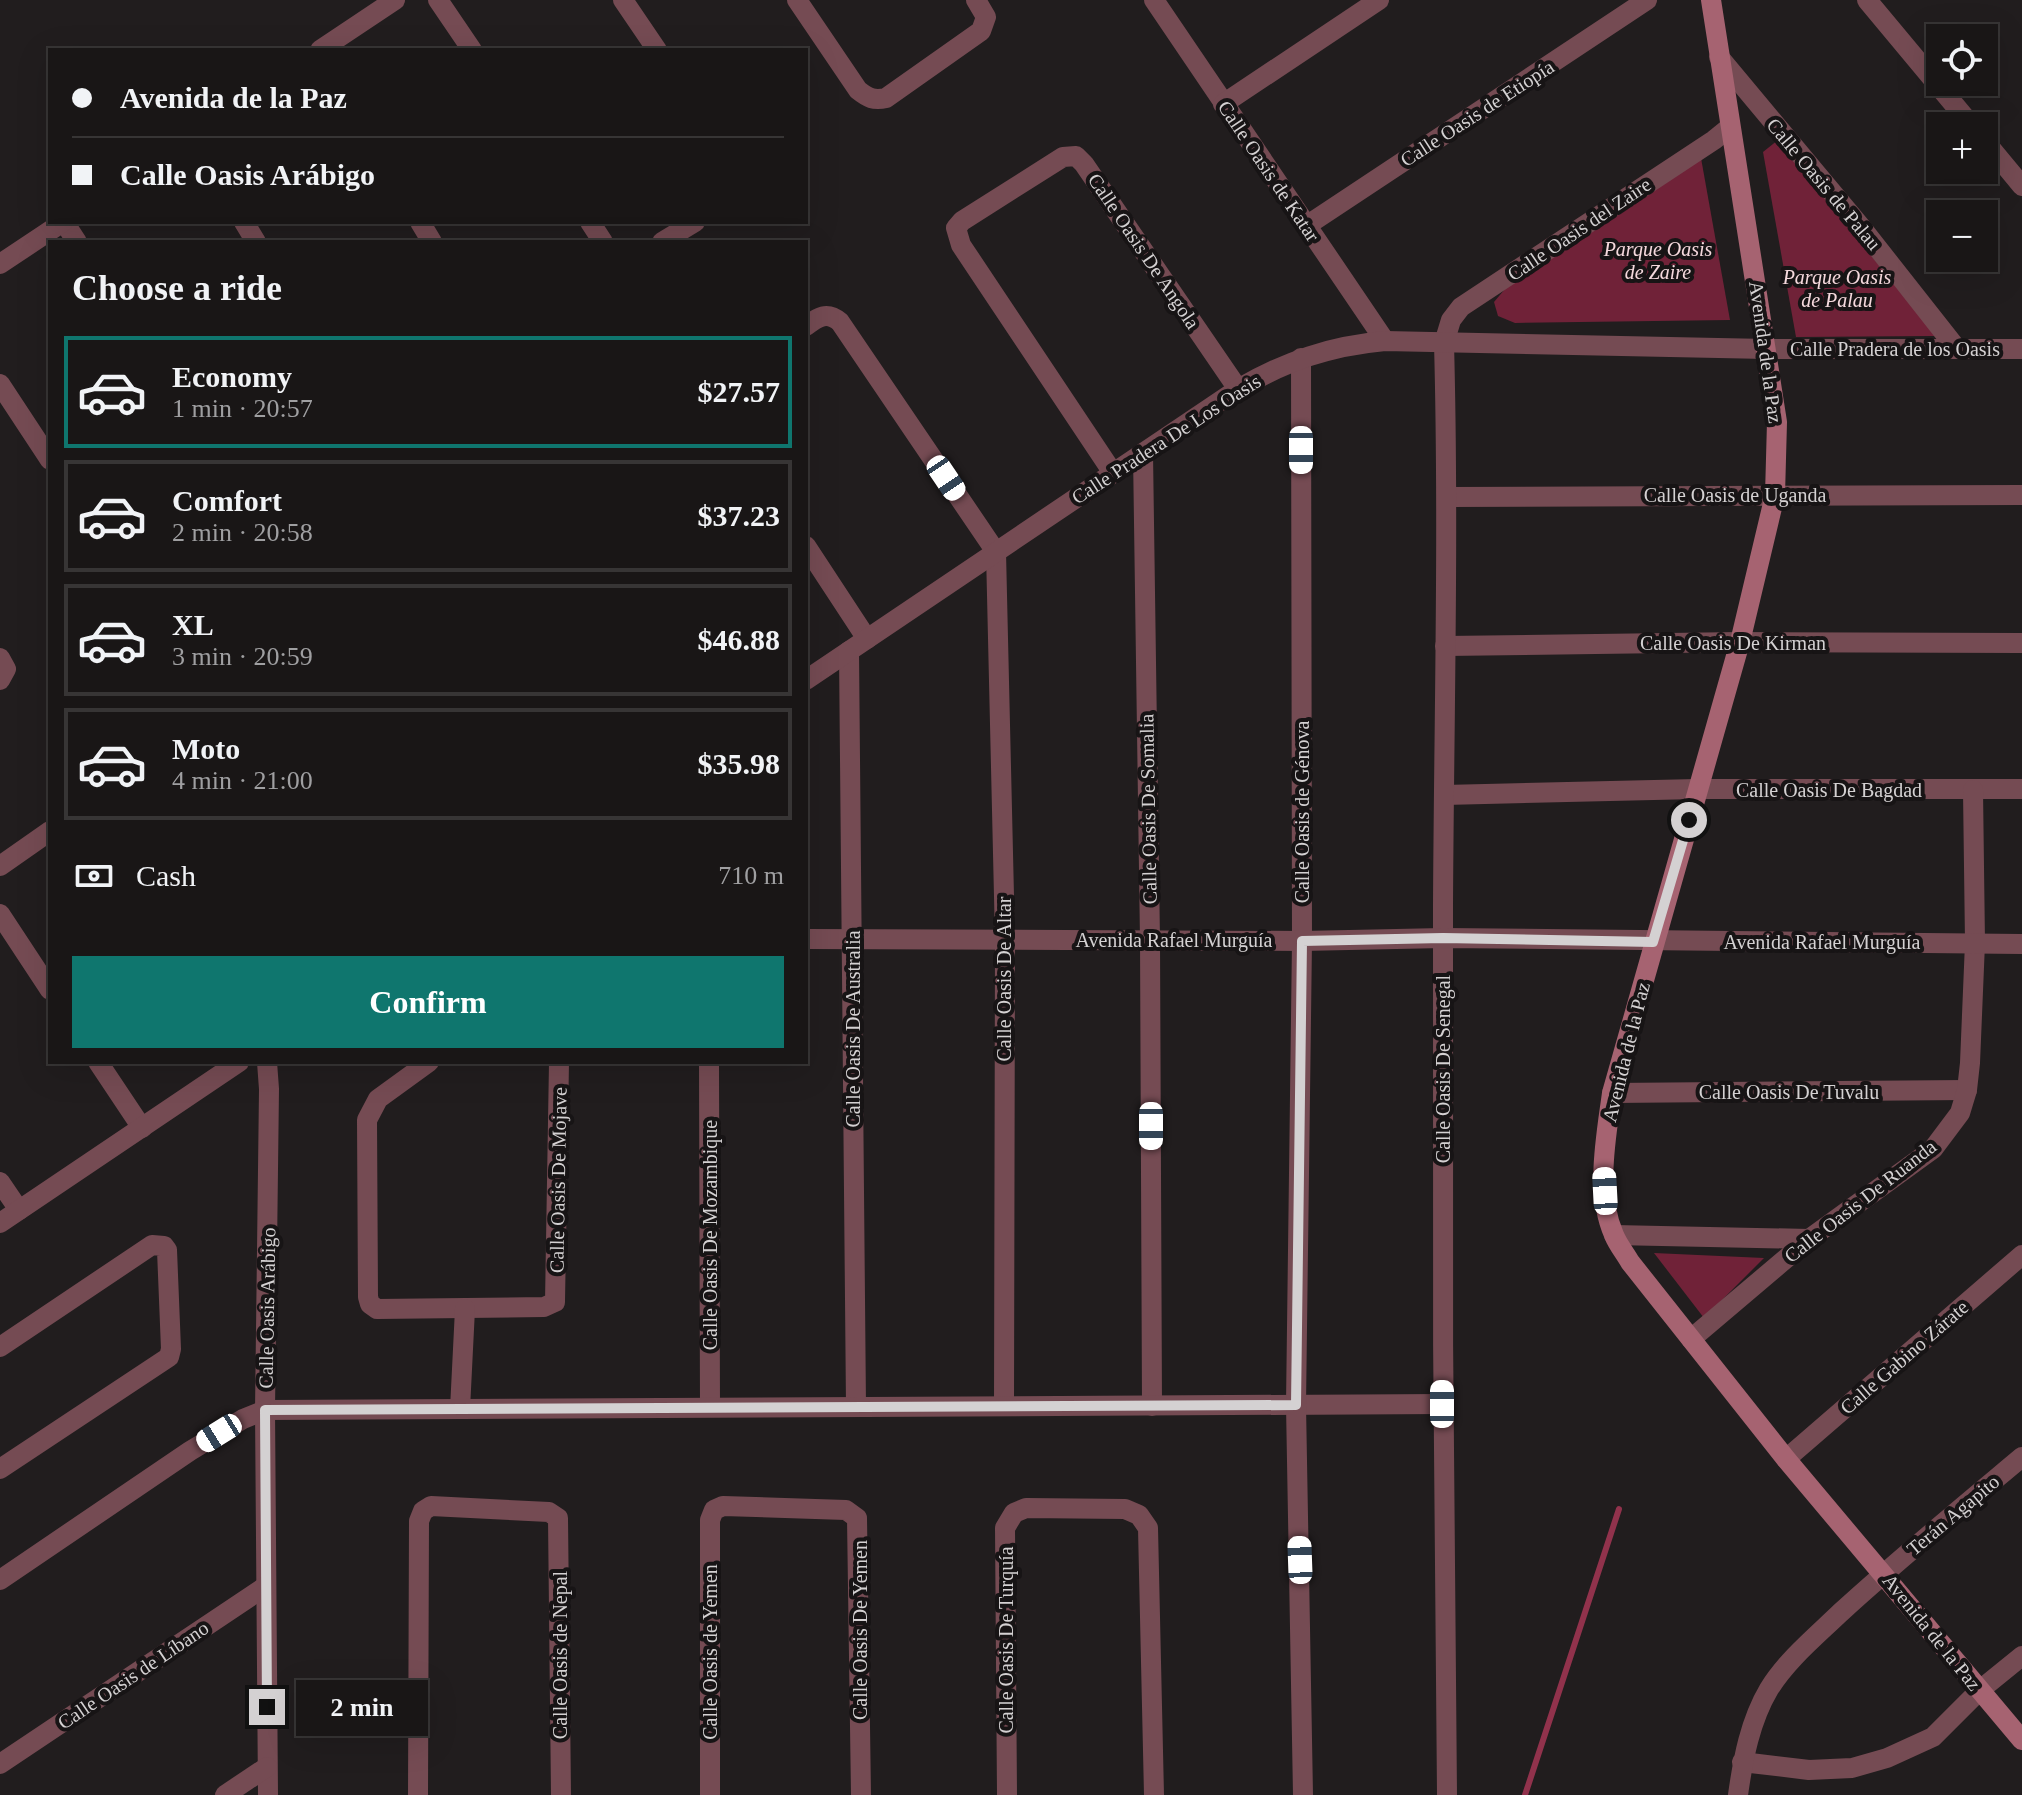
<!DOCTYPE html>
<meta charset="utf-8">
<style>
:root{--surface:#191616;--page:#262323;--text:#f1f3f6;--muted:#9f9fa1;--line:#373535;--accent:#0f766e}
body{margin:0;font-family:Georgia,serif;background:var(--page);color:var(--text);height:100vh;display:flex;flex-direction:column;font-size:30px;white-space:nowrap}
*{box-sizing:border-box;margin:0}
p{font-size:26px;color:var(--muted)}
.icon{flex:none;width:44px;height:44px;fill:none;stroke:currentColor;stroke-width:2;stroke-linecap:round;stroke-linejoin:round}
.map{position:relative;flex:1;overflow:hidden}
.side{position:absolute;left:48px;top:240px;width:760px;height:824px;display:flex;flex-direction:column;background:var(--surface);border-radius:0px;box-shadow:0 8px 32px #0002,0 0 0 2px var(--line)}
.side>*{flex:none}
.banner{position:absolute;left:48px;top:48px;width:760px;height:176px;border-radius:0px;box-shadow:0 8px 32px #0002,0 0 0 2px var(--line);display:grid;align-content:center;height:176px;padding:0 24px;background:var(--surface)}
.fabs{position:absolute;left:1926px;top:24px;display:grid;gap:16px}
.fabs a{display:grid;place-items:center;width:72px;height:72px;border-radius:0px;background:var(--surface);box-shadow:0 8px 32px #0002,0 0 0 2px var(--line);font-size:40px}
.end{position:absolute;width:36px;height:36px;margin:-18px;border:10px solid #d4d1d2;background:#111;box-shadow:0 0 0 4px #111}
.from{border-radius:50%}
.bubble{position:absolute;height:56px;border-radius:0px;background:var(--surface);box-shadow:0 8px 32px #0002,0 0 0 2px var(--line);font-size:26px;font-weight:800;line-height:56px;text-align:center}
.car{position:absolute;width:24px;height:48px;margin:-24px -12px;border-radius:10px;box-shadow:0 0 6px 2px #0007;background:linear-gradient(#fff 24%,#345 0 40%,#fff 0 76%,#345 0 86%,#fff 0)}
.banner b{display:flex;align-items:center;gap:28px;height:76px;font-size:30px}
.banner b+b{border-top:2px solid var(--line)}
.banner i{width:20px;height:20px;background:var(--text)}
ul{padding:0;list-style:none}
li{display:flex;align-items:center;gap:24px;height:112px;margin:0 16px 12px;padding:0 8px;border:4px solid var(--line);border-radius:0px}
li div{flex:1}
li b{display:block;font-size:30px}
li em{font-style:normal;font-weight:800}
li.active{border-color:var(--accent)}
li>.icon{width:72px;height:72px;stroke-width:1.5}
h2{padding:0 24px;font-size:36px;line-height:96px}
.pay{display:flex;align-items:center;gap:20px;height:88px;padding:0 24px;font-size:30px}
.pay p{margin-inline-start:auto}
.button{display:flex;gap:16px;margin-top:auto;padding:16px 24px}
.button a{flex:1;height:92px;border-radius:0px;background:var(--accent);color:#fff;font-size:32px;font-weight:800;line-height:92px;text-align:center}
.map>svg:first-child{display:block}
</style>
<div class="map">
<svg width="2022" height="1795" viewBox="0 0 2022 1795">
<rect width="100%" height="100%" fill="#211d1e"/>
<g fill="#702238">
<polygon points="1778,140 1936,336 1796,337 1763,152"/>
<polygon points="1701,158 1730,320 1515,323 1498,316 1494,302 1505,289"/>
<polygon points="1654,1253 1764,1258 1704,1318"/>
</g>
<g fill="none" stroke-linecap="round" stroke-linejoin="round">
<polyline stroke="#91324c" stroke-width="6" points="1525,1795 1619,1509"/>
<g stroke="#754b53" stroke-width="20">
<polyline points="438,0 472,50"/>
<polyline points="623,0 657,50"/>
<path d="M797,0l61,90c10,8 16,11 28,8l95,-67 5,-14 -10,-17"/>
<polyline points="1154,0 1385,341"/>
<polyline points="1867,0 1972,126"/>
<polyline points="1719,57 1861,227 1957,349"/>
<polyline points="1223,104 1379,0"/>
<polyline points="1984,140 2022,186"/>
<polyline points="64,222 77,242"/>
<polyline points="244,222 256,242"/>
<polyline points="420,222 432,242"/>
<polyline points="590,222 603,242"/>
<polyline points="1306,226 1647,0"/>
<polyline points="662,242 695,222"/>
<path d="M806,326c12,-9 21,-15 34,-4l156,230 9,387 -1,467"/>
<polyline points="1767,349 2022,349"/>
<polyline points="0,384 50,460"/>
<polyline points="1143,453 1150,940 1152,1406"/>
<polyline points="1113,473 961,245 956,228 962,221 1063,157 1076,156 1084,164 1238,389"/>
<polyline points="1448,497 2022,495"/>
<polyline points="806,546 867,639"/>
<polyline points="1445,646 1740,642 2022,643"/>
<polyline points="849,651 856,1407"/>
<polyline points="0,658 6,669 0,680"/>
<polyline points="1444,795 1697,789 2022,789"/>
<polyline points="0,866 50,831"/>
<polyline points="0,914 50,990"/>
<polyline points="98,1062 142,1128"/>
<polyline points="267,1062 269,1089 265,1410 268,1795"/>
<polyline points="429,1062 378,1099 367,1120 368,1297 370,1304 377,1309 544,1307 555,1302 559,1062"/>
<polyline points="709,1062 710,1407"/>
<polyline points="1612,1093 1967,1090"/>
<polyline points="0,1182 19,1210"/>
<polyline points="1614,1235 1809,1239"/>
<polyline points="1691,1339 1809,1239 1933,1149 1960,1113 1967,1090 1970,1063 1975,943 1973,790"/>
<polyline points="0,1347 152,1245 164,1246 167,1250 171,1349 169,1357 0,1469"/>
<polyline points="460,1409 465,1309"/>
<polyline points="1786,1459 2022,1255"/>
<polyline points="0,1580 190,1451 243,1419 265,1410 1442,1404"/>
<polyline points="1742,1762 1809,1770 1852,1768 1887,1758 1933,1737 1980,1690 2022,1656"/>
<polyline points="0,1764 266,1586"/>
<polyline points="225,1795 267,1767"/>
<polyline points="418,1795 419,1521 423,1511 431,1506 549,1512 558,1518 561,1795"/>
<polyline points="710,1795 710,1520 714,1510 723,1506 846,1510 857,1518 861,1795"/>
<polyline points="1007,1795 1005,1528 1014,1513 1026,1508 1125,1509 1139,1515 1148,1528 1154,1795"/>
<path d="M1447,1795c-4,-297 -5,-593 -4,-890 1,-187 6,-374 1,-562l7,-23 10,-13 253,-167 16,-13"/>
<path d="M1738,1795c5,-36 12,-74 31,-106 18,-29 46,-52 71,-76 59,-54 121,-105 182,-156"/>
</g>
<g stroke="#754b53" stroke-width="20">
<polyline points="320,50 395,0"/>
<polyline points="0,264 63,222"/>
<polyline points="1301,358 1302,941 1296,1405 1303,1795"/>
<path d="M806,680l432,-291c48,-28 92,-43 147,-48l382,8"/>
<polyline points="806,939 1302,941 1443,938 2022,944"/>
<polyline points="0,1223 239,1062"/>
</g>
<path stroke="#a66371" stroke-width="20" d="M1711,0l66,422 -2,73 -35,147 -128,451c-6,45 -17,99 2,142 4,10 11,18 16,27l156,197 236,281"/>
</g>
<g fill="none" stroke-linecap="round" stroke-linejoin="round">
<polyline stroke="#d4d1d2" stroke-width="10" points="267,1707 265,1410 1296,1405 1302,941 1443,938 1653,942 1689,820"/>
</g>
<g text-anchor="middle" stroke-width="8" stroke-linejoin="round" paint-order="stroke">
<g font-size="20" fill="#d4d1d2" stroke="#171415">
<text transform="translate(1477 113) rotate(-33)" y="7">Calle Oasis de Etiopía</text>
<text transform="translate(1269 171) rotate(56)" y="7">Calle Oasis de Katar</text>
<text transform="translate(1824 184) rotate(50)" y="7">Calle Oasis de Palau</text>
<text transform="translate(1579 229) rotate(-34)" y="7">Calle Oasis del Zaire</text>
<text transform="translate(1144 251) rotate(56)" y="7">Calle Oasis De Angola</text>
<text x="1895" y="356">Calle Pradera de los Oasis</text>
<text transform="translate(1766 352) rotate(82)" y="7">Avenida de la Paz</text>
<text transform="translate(1166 439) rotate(-33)" y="7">Calle Pradera De Los Oasis</text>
<text x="1735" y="502">Calle Oasis de Uganda</text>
<text x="1733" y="650">Calle Oasis De Kirman</text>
<text x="1829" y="797">Calle Oasis De Bagdad</text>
<text transform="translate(1148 809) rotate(-91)" y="7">Calle Oasis De Somalia</text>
<text transform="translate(1302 812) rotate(-90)" y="7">Calle Oasis de Génova</text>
<text x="1174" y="947">Avenida Rafael Murguía</text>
<text x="1822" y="949">Avenida Rafael Murguía</text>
<text transform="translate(1004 979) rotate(-90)" y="7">Calle Oasis De Altar</text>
<text transform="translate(853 1029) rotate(-90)" y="7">Calle Oasis De Australia</text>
<text transform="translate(1626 1052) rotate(-76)" y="7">Avenida de la Paz</text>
<text transform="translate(1443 1069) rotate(-90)" y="7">Calle Oasis De Senegal</text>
<text x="1789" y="1099">Calle Oasis De Tuvalu</text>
<text transform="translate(558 1180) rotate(-89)" y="7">Calle Oasis De Mojave</text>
<text transform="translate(1860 1201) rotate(-38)" y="7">Calle Oasis De Ruanda</text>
<text transform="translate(710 1235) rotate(-90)" y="7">Calle Oasis De Mozambique</text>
<text transform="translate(267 1308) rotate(-89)" y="7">Calle Oasis Arábigo</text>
<text transform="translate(1904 1357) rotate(-41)" y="7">Calle Gabino Zárate</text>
<text transform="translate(1953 1515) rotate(-40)" y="7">Terán Agapito</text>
<text transform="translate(860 1630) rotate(-90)" y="7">Calle Oasis De Yemen</text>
<text transform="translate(1932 1632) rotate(51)" y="7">Avenida de la Paz</text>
<text transform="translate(1006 1640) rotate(-90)" y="7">Calle Oasis De Turquía</text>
<text transform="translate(710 1652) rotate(-90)" y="7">Calle Oasis de Yemen</text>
<text transform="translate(560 1655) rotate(-90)" y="7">Calle Oasis de Nepal</text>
<text transform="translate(133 1675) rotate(-34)" y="7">Calle Oasis de Líbano</text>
</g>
<g font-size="20" font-style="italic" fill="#f5d9dd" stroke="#171415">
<text x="1658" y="256">Parque Oasis<tspan x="1658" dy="23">de Zaire</tspan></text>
<text x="1837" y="284">Parque Oasis<tspan x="1837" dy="23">de Palau</tspan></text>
</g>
</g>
</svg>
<div class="fabs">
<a><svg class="icon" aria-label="locate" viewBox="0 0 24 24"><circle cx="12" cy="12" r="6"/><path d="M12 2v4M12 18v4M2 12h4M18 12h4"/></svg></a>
<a>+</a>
<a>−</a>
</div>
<i class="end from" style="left:1689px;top:820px"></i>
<i class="end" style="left:267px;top:1707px"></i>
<div class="bubble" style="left:296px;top:1680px;width:132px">2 min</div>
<i class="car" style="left:1301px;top:450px;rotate:180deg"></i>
<i class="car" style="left:946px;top:478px;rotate:146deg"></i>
<i class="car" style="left:1151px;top:1126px;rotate:180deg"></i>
<i class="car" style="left:1605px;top:1191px;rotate:357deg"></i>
<i class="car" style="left:1442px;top:1404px;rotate:0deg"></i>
<i class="car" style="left:219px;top:1433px;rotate:238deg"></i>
<i class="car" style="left:1300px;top:1560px;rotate:358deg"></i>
<div class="banner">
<b><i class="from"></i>Avenida de la Paz</b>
<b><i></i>Calle Oasis Arábigo</b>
</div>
<section class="side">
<h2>Choose a ride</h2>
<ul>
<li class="active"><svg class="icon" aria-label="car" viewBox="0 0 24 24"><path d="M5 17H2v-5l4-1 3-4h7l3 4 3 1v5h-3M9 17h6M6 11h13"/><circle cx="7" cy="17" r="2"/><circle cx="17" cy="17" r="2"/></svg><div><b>Economy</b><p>1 min · 20:57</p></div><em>$27.57</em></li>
<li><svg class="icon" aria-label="car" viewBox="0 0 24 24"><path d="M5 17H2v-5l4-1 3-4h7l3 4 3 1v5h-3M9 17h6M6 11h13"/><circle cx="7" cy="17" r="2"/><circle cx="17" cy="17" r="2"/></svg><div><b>Comfort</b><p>2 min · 20:58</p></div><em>$37.23</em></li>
<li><svg class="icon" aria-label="car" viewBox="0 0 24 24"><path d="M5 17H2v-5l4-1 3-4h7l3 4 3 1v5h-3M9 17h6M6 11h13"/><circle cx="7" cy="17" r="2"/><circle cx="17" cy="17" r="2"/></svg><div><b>XL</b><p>3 min · 20:59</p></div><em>$46.88</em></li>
<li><svg class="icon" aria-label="car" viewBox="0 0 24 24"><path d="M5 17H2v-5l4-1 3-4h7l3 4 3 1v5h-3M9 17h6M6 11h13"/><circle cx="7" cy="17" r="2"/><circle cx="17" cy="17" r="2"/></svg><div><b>Moto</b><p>4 min · 21:00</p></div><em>$35.98</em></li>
</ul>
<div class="pay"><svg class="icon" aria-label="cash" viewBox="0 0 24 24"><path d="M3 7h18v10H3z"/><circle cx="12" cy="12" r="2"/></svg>Cash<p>710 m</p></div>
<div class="button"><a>Confirm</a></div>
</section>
</div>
